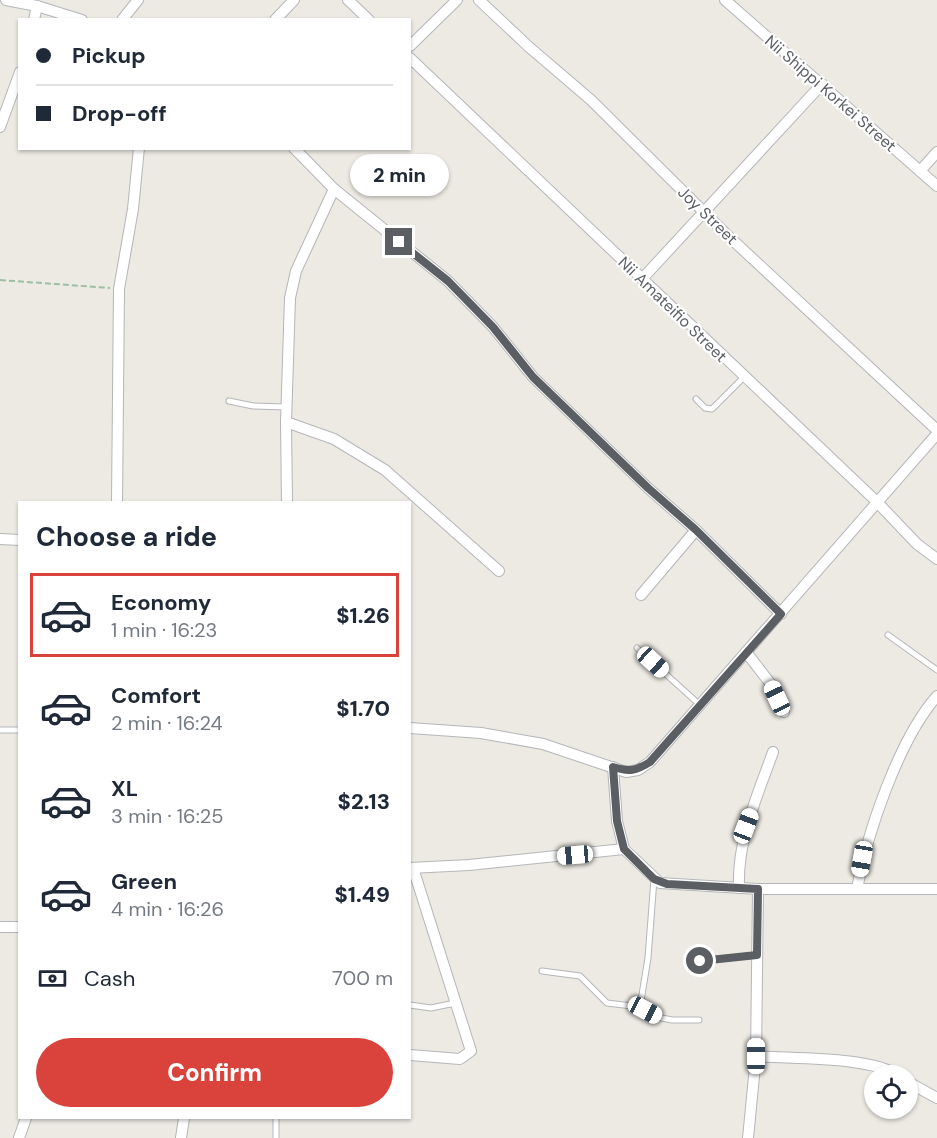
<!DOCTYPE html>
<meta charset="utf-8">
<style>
:root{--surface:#fff;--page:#f6f6f7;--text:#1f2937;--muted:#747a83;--line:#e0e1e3;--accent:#da433c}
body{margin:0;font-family:"DM Sans",sans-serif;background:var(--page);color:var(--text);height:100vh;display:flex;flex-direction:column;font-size:22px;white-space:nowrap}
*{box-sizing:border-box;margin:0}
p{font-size:20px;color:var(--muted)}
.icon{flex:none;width:33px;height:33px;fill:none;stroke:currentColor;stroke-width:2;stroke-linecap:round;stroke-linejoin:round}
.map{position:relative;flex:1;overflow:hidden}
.sheet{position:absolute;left:18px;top:501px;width:393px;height:618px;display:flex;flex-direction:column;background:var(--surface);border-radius:0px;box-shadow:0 2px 4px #0004}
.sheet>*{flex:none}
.hud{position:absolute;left:18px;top:18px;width:393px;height:132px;border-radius:0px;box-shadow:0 2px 4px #0004;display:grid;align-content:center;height:132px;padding:0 18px;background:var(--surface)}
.tools{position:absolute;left:864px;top:1065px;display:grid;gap:12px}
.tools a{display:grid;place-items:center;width:54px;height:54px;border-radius:50%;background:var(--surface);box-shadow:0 2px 4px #0004;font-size:30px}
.end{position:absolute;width:27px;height:27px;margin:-14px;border:8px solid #5b5f63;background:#fff;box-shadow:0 0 0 3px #fff}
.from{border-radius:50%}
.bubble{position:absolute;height:42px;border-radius:21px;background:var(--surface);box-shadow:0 2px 4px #0004;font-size:20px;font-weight:800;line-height:42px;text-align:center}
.car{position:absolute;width:18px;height:36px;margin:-18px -9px;border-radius:8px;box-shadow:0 0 4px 2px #0007;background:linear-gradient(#fff 24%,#345 0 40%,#fff 0 76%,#345 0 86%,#fff 0)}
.hud b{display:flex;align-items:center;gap:21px;height:57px;font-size:22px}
.hud b+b{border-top:2px solid var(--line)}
.hud i{width:15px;height:15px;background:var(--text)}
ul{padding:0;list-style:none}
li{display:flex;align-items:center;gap:18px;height:84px;margin:0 12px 9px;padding:0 6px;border:3px solid transparent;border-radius:0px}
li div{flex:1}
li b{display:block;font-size:22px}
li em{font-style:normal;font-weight:800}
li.selected{border-color:var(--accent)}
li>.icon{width:54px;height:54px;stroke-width:1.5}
h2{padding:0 18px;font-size:27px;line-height:72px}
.pay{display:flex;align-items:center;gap:15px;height:66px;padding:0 18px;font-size:22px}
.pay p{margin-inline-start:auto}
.action{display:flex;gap:12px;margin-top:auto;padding:12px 18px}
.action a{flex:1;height:69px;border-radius:36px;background:var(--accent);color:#fff;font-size:24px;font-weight:800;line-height:69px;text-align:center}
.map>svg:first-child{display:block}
</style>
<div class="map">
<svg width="937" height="1138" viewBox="0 0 937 1138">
<rect width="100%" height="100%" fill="#edeae3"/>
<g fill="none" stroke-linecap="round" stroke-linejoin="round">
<defs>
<g id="lane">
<polyline points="696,399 705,408 712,409 745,376"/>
<polyline points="229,401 253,406 286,407"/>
<polyline points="888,635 937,670"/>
<polyline points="637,648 700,705"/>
<polyline points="0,730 20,730"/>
<polyline points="700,961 757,955"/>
<polyline points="542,971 580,976 607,1003 640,1007 657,1017 672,1020 699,1020"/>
<polyline points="410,1005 431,1008 455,1003"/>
<polyline points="640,1007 648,958 654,879"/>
<polyline points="276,1118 276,1138"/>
</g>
<g id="street">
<polyline points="6,0 37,6 82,20"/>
<polyline points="348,0 369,20"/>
<polyline points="479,0 529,47 591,100 726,234 937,430"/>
<polyline points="725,0 937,186"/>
<polyline points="34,20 37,6"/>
<polyline points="122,20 138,0"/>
<polyline points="275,20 294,0"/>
<polyline points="410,46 457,0"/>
<polyline points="410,58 876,501 917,544 937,559"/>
<polyline points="0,127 20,72"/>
<polyline points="294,148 334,189 448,281 493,327 533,377 648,488 696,530 781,614"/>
<polyline points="920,171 937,152"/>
<polyline points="642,279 822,84"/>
<polyline points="286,422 334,439 385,470 499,571"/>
<polyline points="117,502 119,289 133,209 139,148"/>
<polyline points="287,502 286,422 290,298 296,271 334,189"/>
<polyline points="0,539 20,540"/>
<polyline points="641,595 696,530"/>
<polyline points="746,652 770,683 784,712"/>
<polyline points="410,728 481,733 543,744 626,772 638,770 650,762 937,434"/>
<polyline points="613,767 617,821 624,849 660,883 758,889 937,889"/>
<polyline points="410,868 469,865 624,849"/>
<path d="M739,888c-2,-48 18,-91 34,-136"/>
<path d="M857,889c10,-56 42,-150 80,-193"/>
<polyline points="0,927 20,927"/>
<polyline points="410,1055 460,1059 471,1051 413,868"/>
<path d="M756,1056c36,3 115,0 143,20"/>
<polyline points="908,1082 937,1098"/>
<polyline points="19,1138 26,1118"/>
<polyline points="181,1138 184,1118"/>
<polyline points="748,1138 756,1056 758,889"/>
</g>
</defs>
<use href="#lane" stroke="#b4b6b9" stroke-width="7"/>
<use href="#street" stroke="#b4b6b9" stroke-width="12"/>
<polyline stroke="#9ac0a4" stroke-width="2" stroke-dasharray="6 3" stroke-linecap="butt" points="0,280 110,288"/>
<use href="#lane" stroke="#fff" stroke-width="5"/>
<use href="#street" stroke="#fff" stroke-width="10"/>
</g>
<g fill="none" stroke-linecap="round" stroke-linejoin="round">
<path stroke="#5b5f63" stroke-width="8" d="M399,242l49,39 45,46 40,50 115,111 48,42 85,84 -131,148c-14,9 -21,10 -37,5l4,54 7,28 30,30 13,5 91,5 -1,66 -57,6"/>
</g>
<g text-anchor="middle" stroke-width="4.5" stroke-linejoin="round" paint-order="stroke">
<g font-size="16" fill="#5b5f63" stroke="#fff">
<text transform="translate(831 93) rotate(41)" y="6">Nii Shippi Korkei Street</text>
<text transform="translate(708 215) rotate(44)" y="6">Joy Street</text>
<text transform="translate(673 309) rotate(44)" y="6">Nii Amateifio Street</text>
</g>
</g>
</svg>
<div class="tools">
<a><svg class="icon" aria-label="locate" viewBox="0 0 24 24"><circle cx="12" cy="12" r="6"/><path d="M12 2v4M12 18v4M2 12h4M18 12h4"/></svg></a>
</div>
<i class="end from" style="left:700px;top:961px"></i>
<i class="end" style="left:399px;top:242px"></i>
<div class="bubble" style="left:350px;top:154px;width:99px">2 min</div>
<i class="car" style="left:653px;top:662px;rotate:132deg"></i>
<i class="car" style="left:777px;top:698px;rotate:335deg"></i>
<i class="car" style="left:746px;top:826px;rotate:21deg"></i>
<i class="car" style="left:575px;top:855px;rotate:265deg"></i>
<i class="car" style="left:862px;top:859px;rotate:190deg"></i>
<i class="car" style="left:645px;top:1010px;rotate:118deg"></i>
<i class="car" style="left:756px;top:1056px;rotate:0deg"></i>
<div class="hud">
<b><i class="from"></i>Pickup</b>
<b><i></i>Drop-off</b>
</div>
<section class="sheet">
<h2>Choose a ride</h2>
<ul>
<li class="selected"><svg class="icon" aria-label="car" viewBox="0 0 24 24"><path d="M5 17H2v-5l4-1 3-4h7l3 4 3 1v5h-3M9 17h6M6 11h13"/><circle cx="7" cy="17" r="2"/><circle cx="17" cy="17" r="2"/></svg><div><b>Economy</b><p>1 min · 16:23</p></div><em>$1.26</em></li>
<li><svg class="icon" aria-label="car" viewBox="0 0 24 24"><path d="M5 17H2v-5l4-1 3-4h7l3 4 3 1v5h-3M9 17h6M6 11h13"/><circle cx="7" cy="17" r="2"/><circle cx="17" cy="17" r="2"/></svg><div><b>Comfort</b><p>2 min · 16:24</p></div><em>$1.70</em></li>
<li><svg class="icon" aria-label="car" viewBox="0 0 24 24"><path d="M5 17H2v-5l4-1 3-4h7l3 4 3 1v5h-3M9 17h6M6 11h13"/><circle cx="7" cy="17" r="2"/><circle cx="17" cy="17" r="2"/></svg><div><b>XL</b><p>3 min · 16:25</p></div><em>$2.13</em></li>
<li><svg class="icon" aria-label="car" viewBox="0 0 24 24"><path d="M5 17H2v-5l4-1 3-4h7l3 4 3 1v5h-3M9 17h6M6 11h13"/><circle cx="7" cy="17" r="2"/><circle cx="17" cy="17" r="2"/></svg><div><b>Green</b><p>4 min · 16:26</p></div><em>$1.49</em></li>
</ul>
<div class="pay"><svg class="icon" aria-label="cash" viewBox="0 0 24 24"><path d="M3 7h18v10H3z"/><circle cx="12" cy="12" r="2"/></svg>Cash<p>700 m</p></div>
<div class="action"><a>Confirm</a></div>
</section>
</div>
